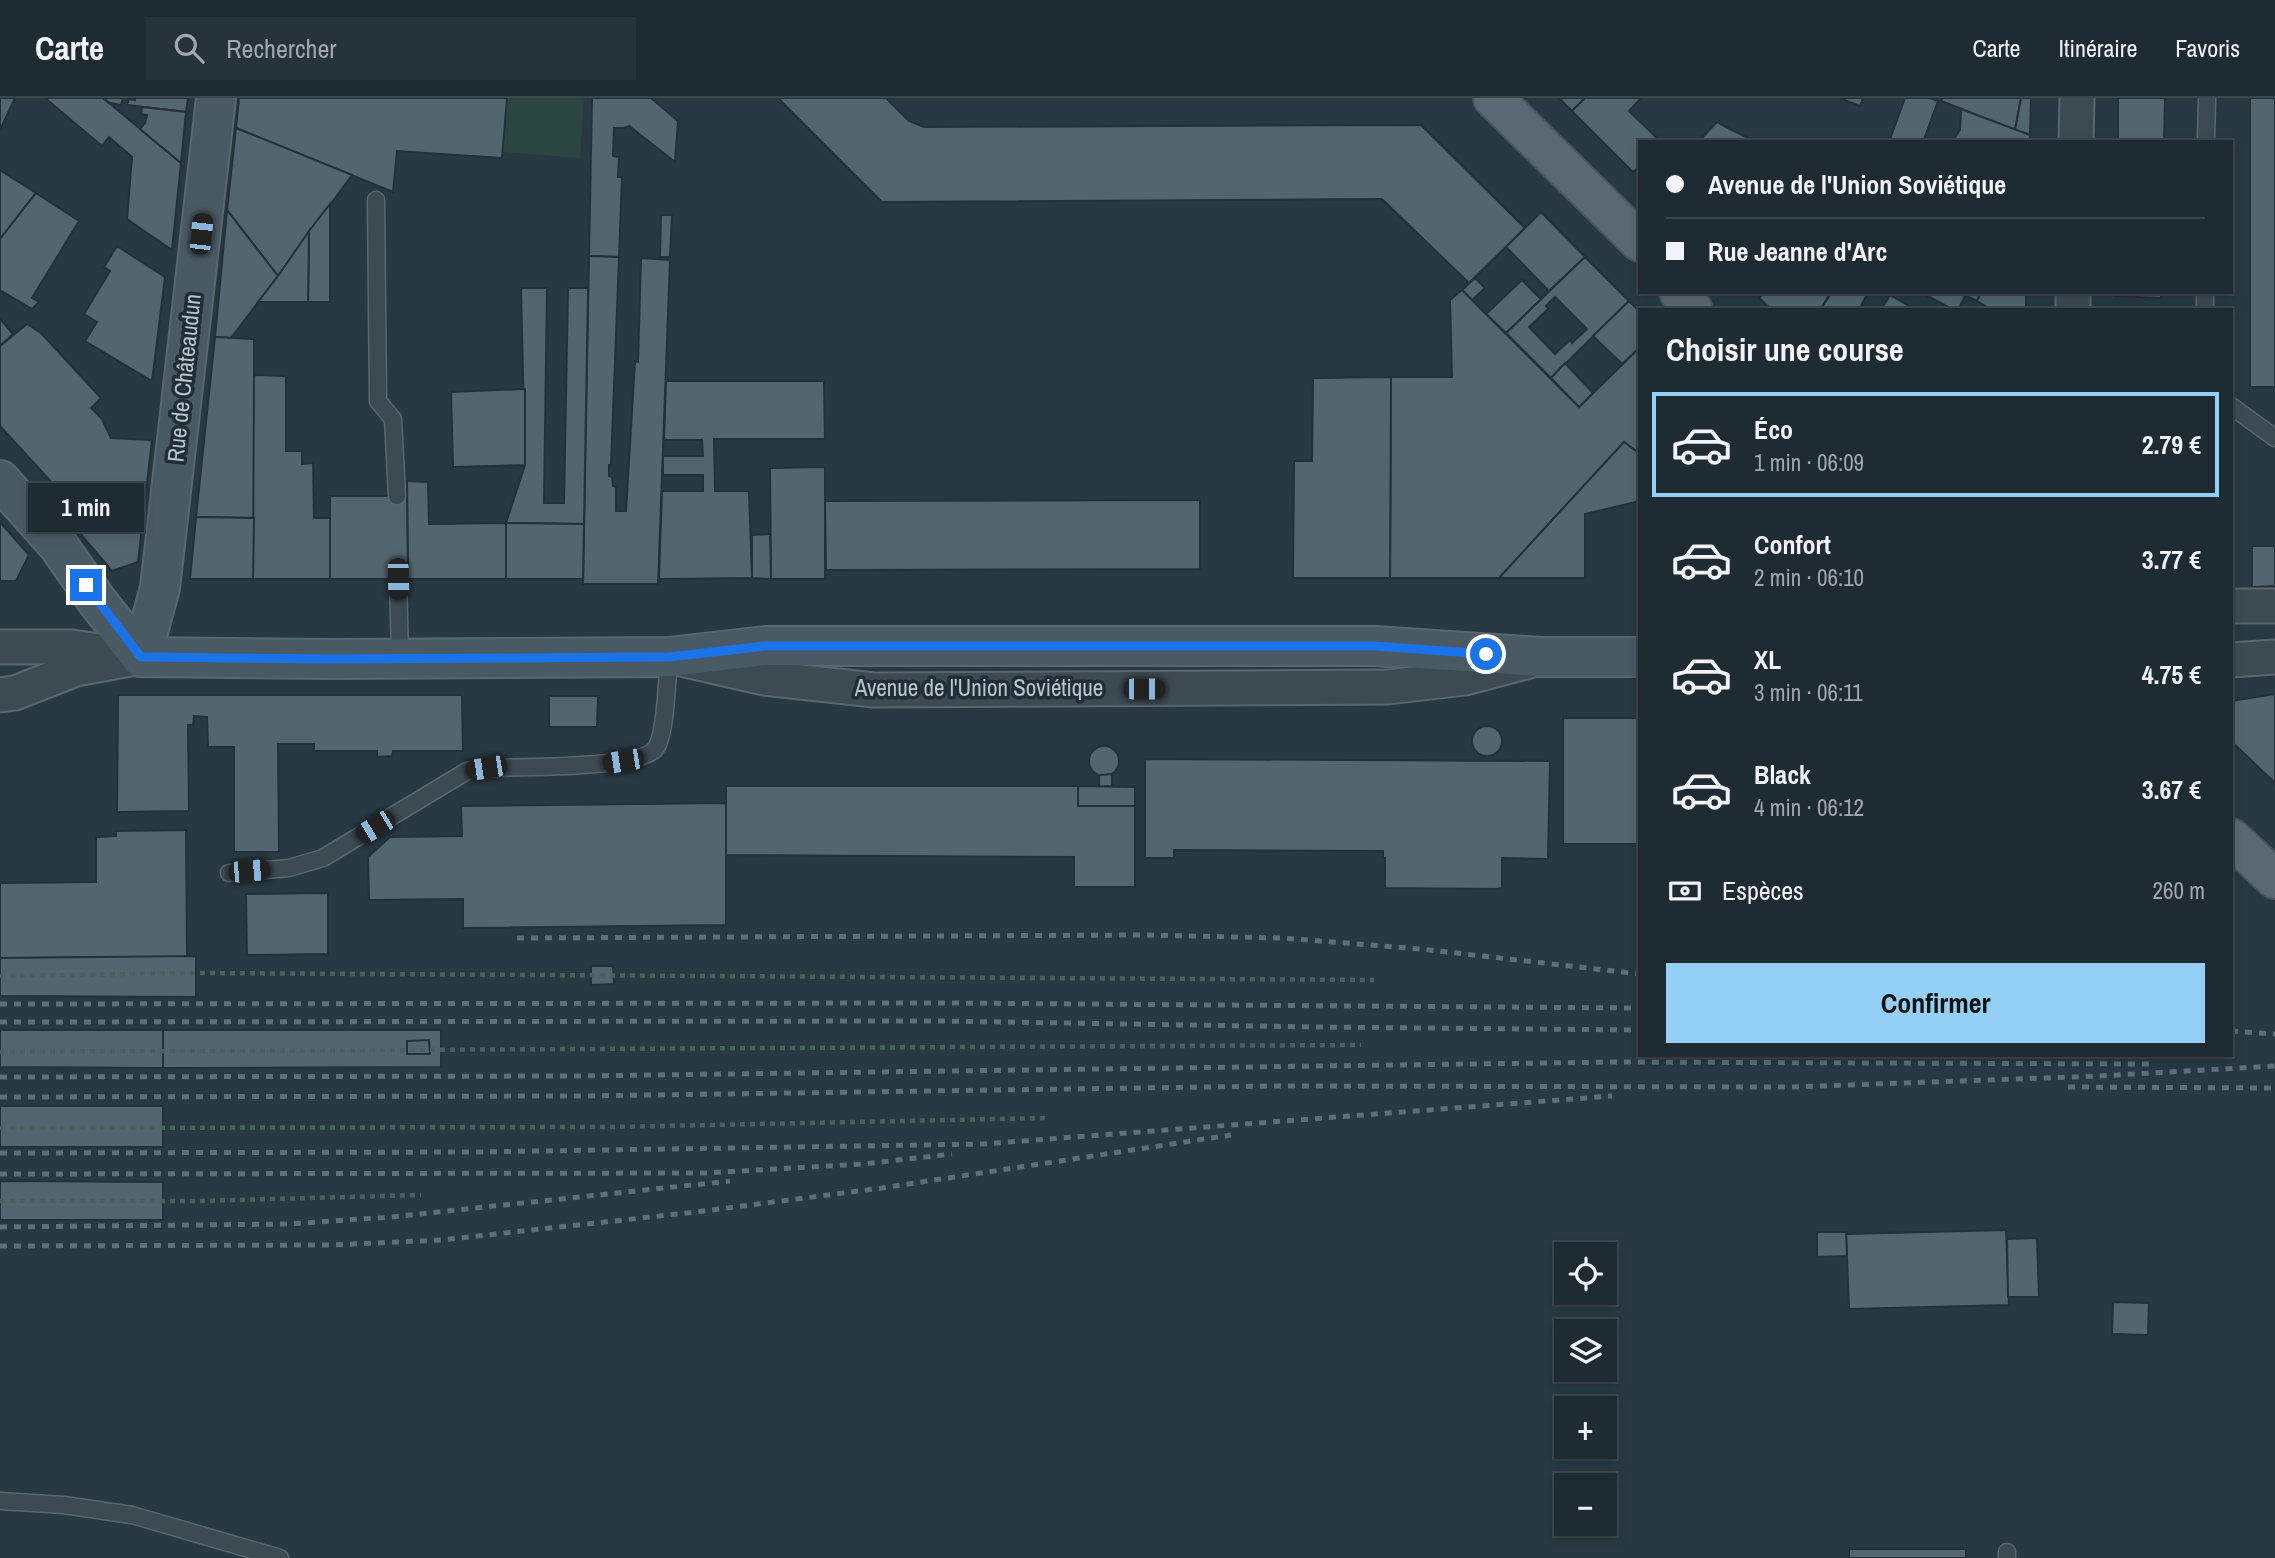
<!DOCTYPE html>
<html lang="fr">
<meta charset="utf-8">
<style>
:root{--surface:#1e2b32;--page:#26333a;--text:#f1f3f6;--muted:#a1a7ac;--line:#3c474d;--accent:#94d0f5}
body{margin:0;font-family:"Archivo Narrow",sans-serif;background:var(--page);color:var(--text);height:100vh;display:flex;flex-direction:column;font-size:26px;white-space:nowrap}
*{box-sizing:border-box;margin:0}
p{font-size:23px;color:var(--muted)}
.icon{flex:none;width:38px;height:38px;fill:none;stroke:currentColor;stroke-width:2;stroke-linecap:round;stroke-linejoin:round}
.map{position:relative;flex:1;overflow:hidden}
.sheet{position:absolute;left:1638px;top:210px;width:595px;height:749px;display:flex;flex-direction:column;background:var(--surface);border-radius:0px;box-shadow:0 4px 10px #0003,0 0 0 2px var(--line)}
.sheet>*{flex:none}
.guide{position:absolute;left:1638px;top:42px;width:595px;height:154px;border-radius:0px;box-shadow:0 4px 10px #0003,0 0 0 2px var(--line);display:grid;align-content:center;height:154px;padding:0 28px;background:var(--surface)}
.fabs{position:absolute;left:1554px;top:1144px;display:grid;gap:14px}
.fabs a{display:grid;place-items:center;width:63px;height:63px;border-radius:0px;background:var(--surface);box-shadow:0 4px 10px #0003,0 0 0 2px var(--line);font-size:35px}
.end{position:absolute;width:32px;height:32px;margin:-16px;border:9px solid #1a73e8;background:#fff;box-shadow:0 0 0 4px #fff}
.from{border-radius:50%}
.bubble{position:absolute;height:49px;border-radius:0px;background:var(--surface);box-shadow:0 4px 10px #0003,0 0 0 2px var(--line);font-size:23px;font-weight:700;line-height:49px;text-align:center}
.car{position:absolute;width:21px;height:42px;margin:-21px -10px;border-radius:9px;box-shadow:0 0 5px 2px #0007;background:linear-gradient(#222 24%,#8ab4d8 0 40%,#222 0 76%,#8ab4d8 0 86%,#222 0)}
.guide b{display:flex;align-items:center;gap:24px;height:66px;font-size:26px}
.guide b+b{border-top:2px solid var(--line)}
.guide i{width:18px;height:18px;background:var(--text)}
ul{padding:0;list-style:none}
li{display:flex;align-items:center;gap:21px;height:105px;margin:0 14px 10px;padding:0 14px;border:4px solid transparent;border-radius:0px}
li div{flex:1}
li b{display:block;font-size:26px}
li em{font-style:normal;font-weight:700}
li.active{border-color:var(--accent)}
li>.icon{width:63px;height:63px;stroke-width:1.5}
h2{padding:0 28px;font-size:32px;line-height:84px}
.pay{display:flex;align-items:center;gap:18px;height:77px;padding:0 28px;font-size:26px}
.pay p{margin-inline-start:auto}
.action{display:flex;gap:14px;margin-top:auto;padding:14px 28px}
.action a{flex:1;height:80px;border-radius:0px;background:var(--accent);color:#111;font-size:28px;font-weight:700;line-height:80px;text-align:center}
header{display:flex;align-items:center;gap:42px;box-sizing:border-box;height:98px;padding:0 35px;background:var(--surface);border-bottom:2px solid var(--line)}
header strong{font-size:33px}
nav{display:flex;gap:38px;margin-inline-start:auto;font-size:24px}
.search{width:490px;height:63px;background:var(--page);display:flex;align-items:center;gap:18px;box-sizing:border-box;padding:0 24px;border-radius:0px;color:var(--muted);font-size:26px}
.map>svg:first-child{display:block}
</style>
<header>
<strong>Carte</strong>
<div class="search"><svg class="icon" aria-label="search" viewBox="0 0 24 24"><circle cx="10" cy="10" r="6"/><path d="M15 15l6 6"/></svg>Rechercher</div>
<nav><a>Carte</a><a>Itinéraire</a><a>Favoris</a></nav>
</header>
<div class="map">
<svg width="2275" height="1460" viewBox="0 0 2275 1460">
<rect width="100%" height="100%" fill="#283942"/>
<polygon fill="#2b4541" points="507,0 584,0 580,60 503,54"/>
<g fill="#53666f" stroke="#233139" stroke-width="2" fill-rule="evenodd">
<polygon points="0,0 15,0 0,32"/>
<polygon points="45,0 103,0 181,65 172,152 127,121 132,59 109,39 102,48"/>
<polygon points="103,0 123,0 121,7 110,5"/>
<polygon points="135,0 188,0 186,14 127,7 129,1 135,2"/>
<polygon points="239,0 507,0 502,60 397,53 393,94 236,30"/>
<polygon points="592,0 651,0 678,23 675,64 629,28 624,30 614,30 613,58 619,59 618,79 622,79 619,159 589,158"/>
<polygon points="778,0 886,0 909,23 924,29 1421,27 1525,130 1469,185 1382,101 882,104"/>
<polygon points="1559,0 1585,0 1572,13"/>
<polygon points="1585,0 1641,0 1629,13 1661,44 1640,44 1640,68 1633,74 1572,13"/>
<polygon points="1840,0 1863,0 1860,8"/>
<polygon points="1905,0 1930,0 1938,3 1923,44 1889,44"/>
<polygon points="1942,0 2021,0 2015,32 1941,3"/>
<polygon points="2021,0 2031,0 2030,37 2015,32"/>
<polygon points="2118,0 2165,0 2164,44 2118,44"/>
<rect x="2250" y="0" width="25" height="289"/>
<polygon points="142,9 186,14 181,65 140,31 145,25 147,17 141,16"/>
<polygon points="1961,11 2030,37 2030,44 1952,44 1960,32"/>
<polygon points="1717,24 1726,29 1756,44 1698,44"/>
<polygon points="236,30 352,77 278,178 227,112"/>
<polygon points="0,72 36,95 0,141"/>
<polygon points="36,95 79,123 32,200 39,204 32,211 0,192 0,141"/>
<polygon points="330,106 330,204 308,204 309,133"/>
<polygon points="227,112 278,178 231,240 215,239"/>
<polygon points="1541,114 1585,159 1549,193 1506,149"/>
<polygon points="661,117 672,117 670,159 660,159"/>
<polygon points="309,133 308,204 258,204 278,178"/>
<polygon points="117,148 165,179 152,283 85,243 97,224 84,216 110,173 104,169"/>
<polygon points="589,158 619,159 611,367 609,367 609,378 612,379 613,388 616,389 616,413 626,413 635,263 638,264 641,160 670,162 658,486 583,486"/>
<path d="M1585,159l44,44 -78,77 -45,-45zM1555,199l32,32 -15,14 -2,-3 -15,14 -26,-27 19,-18 -2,-3z"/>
<polygon points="1475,180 1485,190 1472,202 1462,192"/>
<polygon points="1522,182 1541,201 1506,235 1486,216"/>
<polygon points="521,190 547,190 544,405 564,405 568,190 588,190 584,426 506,425 525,367"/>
<polygon points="1462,192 1579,309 1640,249 1640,356 1624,344 1499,480 1390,480 1391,279 1452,279 1450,202"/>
<polygon points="1764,194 1831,194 1820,212 1772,212 1759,200"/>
<polygon points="1832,194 1868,194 1859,212 1820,212"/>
<polygon points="1920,194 1958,194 1965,198 1958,212 1954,212"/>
<polygon points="1958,194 1974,194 1980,197 1977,203"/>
<polygon points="1981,194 2026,194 2026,212 1992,212 1977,203"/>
<polygon points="2115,194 2161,194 2161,200 2115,198"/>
<polygon points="1890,197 1916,212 1881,212"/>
<polygon points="1629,203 1640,214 1640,249 1622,266 1593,238"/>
<polygon points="0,221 13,236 0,248"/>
<polygon points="27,226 41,235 101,300 91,310 102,321 111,340 152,342 138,464 112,473 67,420 76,411 0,328 0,248"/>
<polygon points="215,239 254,241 254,420 196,419"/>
<polygon points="1565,265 1593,295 1579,309 1551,280"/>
<polygon points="254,277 286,278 286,353 302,353 302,366 313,365 314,420 330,420 330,481 253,481"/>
<polygon points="1391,279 1390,480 1293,480 1294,363 1312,363 1313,280"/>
<polygon points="666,283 824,283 825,341 714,341 715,393 749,393 752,480 659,481 662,393 703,393 703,377 663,377 663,358 703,358 702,342 664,342"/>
<polygon points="525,291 525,367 453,369 451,294"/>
<polygon points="1624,344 1640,356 1640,403 1585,416 1585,480 1499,480"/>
<polygon points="825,369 825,481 771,481 770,370"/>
<polygon points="407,383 428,384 429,426 506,425 506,481 408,481"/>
<polygon points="330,398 407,398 408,481 330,481"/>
<polygon points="1200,402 1200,471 826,472 825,403"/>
<polygon points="196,419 254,420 253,481 190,481"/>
<polygon points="0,424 29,457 16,483 0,483"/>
<polygon points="506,425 584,426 583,481 506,481"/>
<polygon points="770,436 771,481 752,480 752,437"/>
<polygon points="2252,448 2275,448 2275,488 2252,489"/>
<polygon points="2275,596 2275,685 2231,643 2231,603"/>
<polygon points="118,597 462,597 463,653 393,653 392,658 377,659 377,653 314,653 314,646 278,646 279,754 234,754 234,649 208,649 207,619 194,618 193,627 188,627 189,713 117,714"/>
<polygon points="549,598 598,598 597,629 549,629"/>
<rect x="1563" y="620" width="77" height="126"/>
<circle cx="1487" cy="643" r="15"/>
<circle cx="1104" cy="663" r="15"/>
<polygon points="1145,661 1550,663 1548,761 1502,760 1502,790 1497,791 1385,790 1385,760 1383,760 1383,753 1174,752 1174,760 1145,760"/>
<polygon points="1112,676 1112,688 1099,689 1099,677"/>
<polygon points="726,688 1078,688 1078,708 1135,708 1135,789 1074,789 1074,759 726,757"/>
<polygon points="1078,688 1135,689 1135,708 1078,708"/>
<polygon points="726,705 726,827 463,830 463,801 369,802 368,759 390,739 462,738 461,708"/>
<polygon points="186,732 187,859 0,860 0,785 96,784 96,739 116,738 116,733"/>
<polygon points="328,795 328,856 247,857 246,796"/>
<polygon points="196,858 196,899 0,898 0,860"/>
<polygon points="591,868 613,868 614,886 591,887"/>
<polygon points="0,932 163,932 163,970 0,969"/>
<polygon points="163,932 441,932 441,969 163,970"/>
<polygon points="429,942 430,956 407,956 407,943"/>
<rect x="0" y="1008" width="163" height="41"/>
<polygon points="0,1083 163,1084 163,1122 0,1122"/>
<polygon points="2006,1132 2009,1207 1849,1211 1846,1136"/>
<polygon points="1817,1134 1846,1134 1847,1158 1817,1159"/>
<polygon points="2037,1140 2039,1199 2008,1199 2007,1141"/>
<polygon points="2113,1204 2149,1205 2148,1237 2112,1236"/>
<rect x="1849" y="1451" width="117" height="9"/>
</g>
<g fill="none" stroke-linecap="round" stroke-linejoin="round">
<defs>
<g id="lane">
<polyline points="2206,44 2207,0"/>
<polyline points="376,102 378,303 393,321 397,398"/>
<polyline points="2205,212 2205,194"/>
<polyline points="2231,308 2275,340"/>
<polyline points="398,481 400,560"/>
<path d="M229,775l60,-5 34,-10 144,-87 19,-3c29,-1 156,1 170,-20 10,-14 11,-71 13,-91"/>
<polyline points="0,1403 64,1407 132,1417 280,1460"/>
<polyline points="2007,1454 2007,1460"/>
</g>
<g id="street">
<polyline points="2076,44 2077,0"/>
<polyline points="2073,212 2073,194"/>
<polyline points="2231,508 2275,508"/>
<polyline points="0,549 72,549 113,555"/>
<polyline points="685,562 764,580 874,592 1388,589 1465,580 1529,563"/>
<polyline points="2231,562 2275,559"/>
<polyline points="0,597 15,595 76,571 141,559"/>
</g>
<g id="secondary">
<polyline points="0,382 58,447 97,503 141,559"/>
<polyline points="141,559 332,561 669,559 765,548 1375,548 1541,559 1640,559"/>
<polyline points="141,559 160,490 216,0"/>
</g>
<g id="primary">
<polyline points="1493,0 1640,144"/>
<polyline points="1679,194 1693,212"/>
<polyline points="2231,740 2275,781"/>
</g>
</defs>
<use href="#lane" stroke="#5a676f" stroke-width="19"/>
<use href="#street" stroke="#5a676f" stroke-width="37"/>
<use href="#secondary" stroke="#5a676f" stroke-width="42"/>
<use href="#primary" stroke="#49565e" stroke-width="42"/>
<g stroke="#4a605e" stroke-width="4.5" stroke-dasharray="5 5" stroke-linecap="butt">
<polyline points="0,878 201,875 1374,882"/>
<polyline points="0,954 1361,947"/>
<polyline points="0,1030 613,1029 1046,1020"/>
<polyline points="0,1103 199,1103 421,1097"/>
</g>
<use href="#lane" stroke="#3c4a52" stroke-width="16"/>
<use href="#street" stroke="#3c4a52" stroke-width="33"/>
<use href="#secondary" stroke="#4a5a64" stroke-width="38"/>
<use href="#primary" stroke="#5a6971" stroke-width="38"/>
<g stroke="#5e6f78" stroke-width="5" stroke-dasharray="7 7" stroke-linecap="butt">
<polyline points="517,840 1143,837 1282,840 1421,851 1640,876"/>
<polyline points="0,906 942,905 1640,910"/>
<polyline points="0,924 940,923 1315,929 1640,932"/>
<polyline points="2231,933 2275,936"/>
<polyline points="0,979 578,978 1617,964 2149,966"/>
<polyline points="2068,989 2275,990"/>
<polyline points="0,999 581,998 1276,988 1793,989 2099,978 2275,968"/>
<polyline points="0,1055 476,1054 983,1046 1612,998"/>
<polyline points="0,1076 705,1075 863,1066 952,1056"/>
<polyline points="0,1129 288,1126 391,1119 730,1083"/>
<polyline points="0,1148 332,1147 441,1142 696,1114 882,1090 1231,1037"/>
</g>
</g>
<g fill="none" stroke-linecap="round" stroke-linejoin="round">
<polyline stroke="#1a73e8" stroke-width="9" points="86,487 141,559 332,561 669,559 765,548 1375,548 1486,556"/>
</g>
<g text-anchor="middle" stroke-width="7" stroke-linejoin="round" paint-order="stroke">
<g font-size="23" fill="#b9c4cb" stroke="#202f37">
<text transform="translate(184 280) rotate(-84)" y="8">Rue de Châteaudun</text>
<text x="979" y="598">Avenue de l'Union Soviétique</text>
</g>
</g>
</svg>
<div class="fabs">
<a><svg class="icon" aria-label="locate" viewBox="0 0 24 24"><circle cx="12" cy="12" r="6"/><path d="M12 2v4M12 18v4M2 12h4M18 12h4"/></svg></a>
<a><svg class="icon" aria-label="layers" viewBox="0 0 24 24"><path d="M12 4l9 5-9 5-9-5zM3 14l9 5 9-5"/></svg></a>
<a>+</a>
<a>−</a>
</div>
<i class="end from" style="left:1486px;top:556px"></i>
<i class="end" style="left:86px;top:487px"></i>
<div class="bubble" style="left:28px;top:385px;width:116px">1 min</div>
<i class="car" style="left:201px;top:136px;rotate:6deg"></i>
<i class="car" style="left:398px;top:481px;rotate:179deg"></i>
<i class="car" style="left:1144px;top:591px;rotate:90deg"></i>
<i class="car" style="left:623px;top:663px;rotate:261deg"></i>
<i class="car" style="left:486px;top:670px;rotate:261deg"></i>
<i class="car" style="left:375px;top:729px;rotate:239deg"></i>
<i class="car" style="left:249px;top:773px;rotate:85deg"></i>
<div class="guide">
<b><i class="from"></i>Avenue de l'Union Soviétique</b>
<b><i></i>Rue Jeanne d'Arc</b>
</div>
<section class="sheet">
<h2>Choisir une course</h2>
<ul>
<li class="active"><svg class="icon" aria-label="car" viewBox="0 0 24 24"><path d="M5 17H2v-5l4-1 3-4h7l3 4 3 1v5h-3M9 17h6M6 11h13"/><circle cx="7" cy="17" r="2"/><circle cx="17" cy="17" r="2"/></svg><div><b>Éco</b><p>1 min · 06:09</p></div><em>2.79 €</em></li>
<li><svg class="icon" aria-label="car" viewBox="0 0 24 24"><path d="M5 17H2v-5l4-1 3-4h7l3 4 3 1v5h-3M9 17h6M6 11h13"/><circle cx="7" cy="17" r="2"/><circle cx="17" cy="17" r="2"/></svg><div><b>Confort</b><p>2 min · 06:10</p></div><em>3.77 €</em></li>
<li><svg class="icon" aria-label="car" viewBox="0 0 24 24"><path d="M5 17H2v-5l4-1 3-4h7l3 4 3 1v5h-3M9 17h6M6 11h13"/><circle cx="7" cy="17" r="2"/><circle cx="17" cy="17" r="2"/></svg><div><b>XL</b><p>3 min · 06:11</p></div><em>4.75 €</em></li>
<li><svg class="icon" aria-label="car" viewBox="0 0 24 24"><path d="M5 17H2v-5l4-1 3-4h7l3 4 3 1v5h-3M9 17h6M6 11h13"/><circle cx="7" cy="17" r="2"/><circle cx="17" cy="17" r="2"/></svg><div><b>Black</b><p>4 min · 06:12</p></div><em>3.67 €</em></li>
</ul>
<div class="pay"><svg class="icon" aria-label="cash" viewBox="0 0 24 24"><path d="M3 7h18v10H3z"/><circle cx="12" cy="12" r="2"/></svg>Espèces<p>260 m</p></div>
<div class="action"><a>Confirmer</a></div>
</section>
</div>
